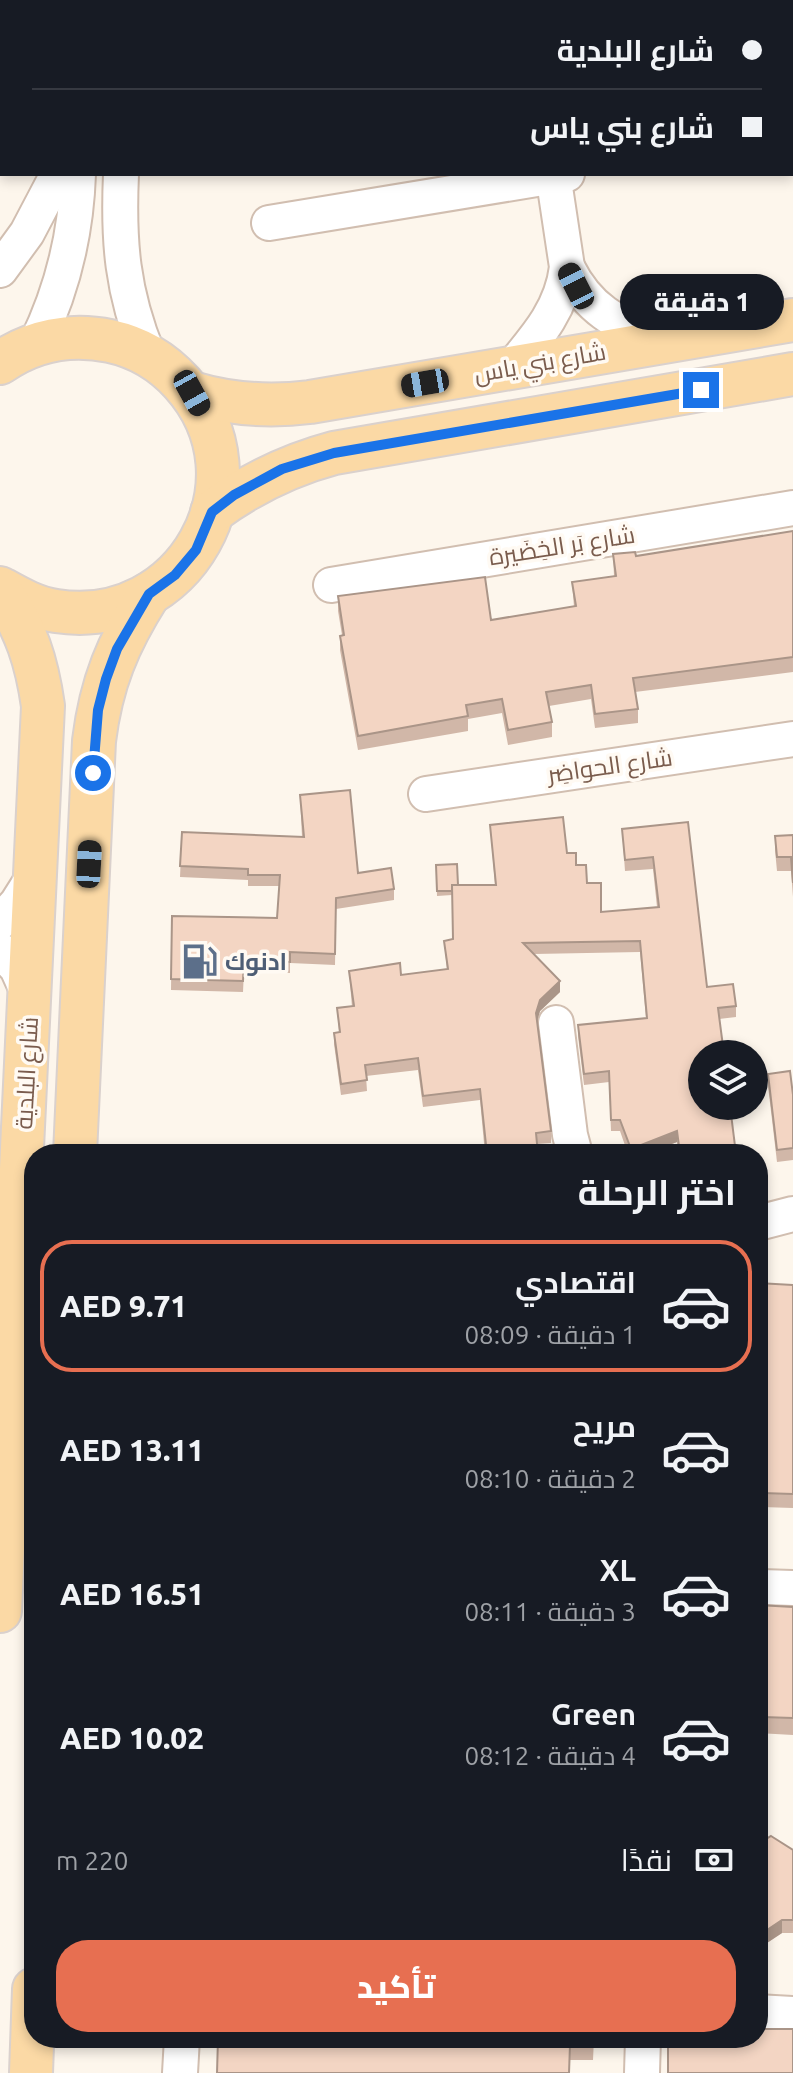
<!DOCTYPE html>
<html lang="ar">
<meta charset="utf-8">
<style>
:root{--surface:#171b24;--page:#242831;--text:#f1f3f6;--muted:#9ea1a6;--line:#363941;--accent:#e76f51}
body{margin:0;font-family:Ubuntu,Cairo,sans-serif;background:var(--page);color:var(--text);direction:rtl;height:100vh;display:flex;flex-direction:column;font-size:30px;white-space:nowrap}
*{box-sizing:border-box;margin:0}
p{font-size:26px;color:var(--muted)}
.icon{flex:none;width:44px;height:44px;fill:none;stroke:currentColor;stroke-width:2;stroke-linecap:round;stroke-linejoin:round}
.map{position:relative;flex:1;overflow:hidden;direction:ltr}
.sheet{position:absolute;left:24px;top:1144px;width:744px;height:904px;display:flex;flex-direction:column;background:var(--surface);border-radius:32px;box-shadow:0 4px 12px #0003;direction:rtl}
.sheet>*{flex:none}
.guide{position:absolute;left:0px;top:0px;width:794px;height:176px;box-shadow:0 4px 12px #0003;direction:rtl;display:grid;align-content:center;height:176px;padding:0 32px;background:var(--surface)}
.controls{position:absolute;left:688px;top:1040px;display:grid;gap:16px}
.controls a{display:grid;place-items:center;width:80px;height:80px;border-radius:50%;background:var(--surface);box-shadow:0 4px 12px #0003;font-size:40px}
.end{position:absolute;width:36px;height:36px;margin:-18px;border:10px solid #1a73e8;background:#fff;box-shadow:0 0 0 4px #fff}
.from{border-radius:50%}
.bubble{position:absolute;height:56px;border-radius:28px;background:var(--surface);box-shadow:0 4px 12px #0003;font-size:26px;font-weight:800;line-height:56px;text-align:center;direction:rtl}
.car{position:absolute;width:24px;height:48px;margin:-24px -12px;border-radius:10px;box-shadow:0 0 6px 2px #0007;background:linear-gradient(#222 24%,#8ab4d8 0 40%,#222 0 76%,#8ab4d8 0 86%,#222 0)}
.guide b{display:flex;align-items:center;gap:28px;height:76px;font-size:30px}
.guide b+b{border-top:2px solid var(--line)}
.guide i{width:20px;height:20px;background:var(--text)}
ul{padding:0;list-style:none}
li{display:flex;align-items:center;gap:24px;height:132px;margin:0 16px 12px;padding:0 16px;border:4px solid transparent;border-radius:32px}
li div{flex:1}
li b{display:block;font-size:30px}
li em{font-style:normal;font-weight:800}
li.selected{border-color:var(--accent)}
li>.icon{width:72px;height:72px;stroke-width:1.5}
h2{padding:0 32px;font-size:36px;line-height:96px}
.pay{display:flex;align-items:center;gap:20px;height:88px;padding:0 32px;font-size:30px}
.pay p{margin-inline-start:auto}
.cta{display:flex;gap:16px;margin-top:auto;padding:16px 32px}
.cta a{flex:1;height:92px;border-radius:32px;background:var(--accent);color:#fff;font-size:32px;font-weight:800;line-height:92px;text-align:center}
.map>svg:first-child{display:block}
</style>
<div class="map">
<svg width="793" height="2073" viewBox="0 0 793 2073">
<rect width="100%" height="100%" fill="#fdf6ec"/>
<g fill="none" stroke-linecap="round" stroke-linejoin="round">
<defs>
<g id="minor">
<polyline points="86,2 86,0"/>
<polyline points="128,2 129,0"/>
<polyline points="792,136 793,136"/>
<path d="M121,174c-3,67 1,118 27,181"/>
<polyline points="269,223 567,174"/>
<path d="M567,267c23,46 51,56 96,75"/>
<polyline points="0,270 27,233 58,174"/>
<path d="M36,344c27,-55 40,-109 42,-170"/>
<path d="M511,368c26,-31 51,-59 56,-101l-14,-93"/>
<polyline points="331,585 793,508"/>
<polyline points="426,794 793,739"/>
<polyline points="0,922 17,903 36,873"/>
<polyline points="0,950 17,968 30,997"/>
<polyline points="556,1023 570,1135 575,1154"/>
<polyline points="758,1223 793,1214"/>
<polyline points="758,1587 793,1588"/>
<polyline points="758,2012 793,2014"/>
<polyline points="180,2073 182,2038"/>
<polyline points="642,2073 643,2038"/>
</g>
<g id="major">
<path d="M0,363c33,-23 71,-30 110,-22 28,6 53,21 72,42 88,98 2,248 -126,228 -21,-3 -38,-13 -56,-23"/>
<path d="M192,393c40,12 77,14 118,9l483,-82"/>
<path d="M212,512c38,-28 77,-47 122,-59l459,-79"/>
<path d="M0,591c26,36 37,72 43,115l-43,905"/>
<path d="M75,1154l19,-413c7,-58 24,-98 55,-147"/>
<polyline points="31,2073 34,1989"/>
</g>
</defs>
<use href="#minor" stroke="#d1beb0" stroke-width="38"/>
<use href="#major" stroke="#dad1cd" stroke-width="46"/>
<use href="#minor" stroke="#fff" stroke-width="34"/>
<use href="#major" stroke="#fbd9a5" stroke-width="42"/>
</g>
<g fill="#d1b7a8">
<polygon points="793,531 793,672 635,692 638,709 638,723 595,728 591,699 549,706 552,722 552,737 508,745 502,713 468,719 468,731 358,750 340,650 340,636 342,635 338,611 338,596 491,620 574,607 572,582 614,576 613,554 636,556"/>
<polygon points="300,795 358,873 394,889 394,900 336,909 335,965 290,963 290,973 244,970 243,992 171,990 172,916 277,918 279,886 248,886 248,880 180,877 182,832 302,837"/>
<polygon points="688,822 707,987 736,1006 736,1017 719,1019 736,1154 678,1154 677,1142 645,1154 628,1154 620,1131 611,1131 609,1082 584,1085 578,1036 578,1025 646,1018 640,952 534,954 560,992 540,1011 537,1021 551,1131 551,1143 537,1144 538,1154 485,1154 480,1100 423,1107 418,1070 366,1076 367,1091 341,1095 334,1044 334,1033 339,1032 337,1008 352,1007 349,971 401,975 447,970 444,941 453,940 452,895 437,896 436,865 458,885 495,885 490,825 567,853 587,883 601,912 657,907 653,869 625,871 622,829"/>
<polygon points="793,835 793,897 791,871 777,871 775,850 775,836"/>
<polygon points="768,1074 793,1095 793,1160 777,1162 768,1086"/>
<polygon points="758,1283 793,1285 793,1508 758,1507"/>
<polygon points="758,1605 793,1607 793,1735 758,1733"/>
<polygon points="793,1850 793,1933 782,1933 758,1949"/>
<polygon points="594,2038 593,2060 570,2060 217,2073"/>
</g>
<g fill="#aa9588">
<polygon points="560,981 560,992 540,1011 536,1025 536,1013 540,1000"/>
<polygon points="677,1131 677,1142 645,1154 631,1154 631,1149"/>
<polygon points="782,1920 782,1933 758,1949 758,1936"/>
</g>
<g fill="#f3d5c3" stroke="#aa9588" stroke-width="2">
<polygon points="793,531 793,657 633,678 638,709 595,714 591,685 546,692 552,722 508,730 502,699 466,705 468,716 358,736 340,636 344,635 338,596 485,577 491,620 576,606 572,582 616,576 613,554 635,552 636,556"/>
<polygon points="350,790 358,873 391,868 394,889 336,898 335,954 290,952 290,962 244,959 243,981 171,979 172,916 277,918 280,875 248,875 248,869 180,866 182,832 304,837 300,795"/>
<polygon points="563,817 567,853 576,853 576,865 586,865 587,883 601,883 601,912 659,907 653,857 625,860 622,829 688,822 707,987 733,984 736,1006 718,1008 724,1054 702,1054 702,1106 730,1106 736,1154 680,1154 677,1131 631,1149 620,1120 611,1120 609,1071 584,1074 578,1025 647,1018 640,941 523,943 560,981 540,1000 536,1013 551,1131 536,1133 538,1154 487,1154 480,1089 423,1096 418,1058 365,1065 367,1080 341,1084 334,1033 340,1032 337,1008 354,1006 349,971 400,963 401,975 448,969 444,941 453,939 452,885 496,885 490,825"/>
<polygon points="793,835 793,883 791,857 777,857 775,836"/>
<polygon points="457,864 458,885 452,885 452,891 437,891 436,865"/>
<polygon points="790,1071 793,1095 793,1148 777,1150 768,1074"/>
<polygon points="758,1283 793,1285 793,1494 758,1493"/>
<polygon points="758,1605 793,1607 793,1718 758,1717"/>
<polygon points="771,1836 793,1850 793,1920 782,1920 758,1936 758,1844"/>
<polygon points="758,2029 793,2029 793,2073 668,2073 668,2038 758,2038"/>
<polygon points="218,2038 594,2038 593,2045 570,2045 569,2073 217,2073"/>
</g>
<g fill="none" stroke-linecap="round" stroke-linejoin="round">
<polyline stroke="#1a73e8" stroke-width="10" points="93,773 98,710 106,679 117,649 149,594 175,575 196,550 212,512 234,495 282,469 334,453 701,390"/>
</g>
<defs>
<symbol id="fuel-bare" viewBox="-9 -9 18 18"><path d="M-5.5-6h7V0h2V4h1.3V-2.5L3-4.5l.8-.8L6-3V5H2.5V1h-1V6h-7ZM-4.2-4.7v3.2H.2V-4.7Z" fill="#5c6f8a" stroke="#fffaf3" stroke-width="2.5" paint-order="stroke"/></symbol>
</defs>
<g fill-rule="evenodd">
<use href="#fuel-bare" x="174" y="936" width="51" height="51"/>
</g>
<g text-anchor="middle" stroke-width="7" stroke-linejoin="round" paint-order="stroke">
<g font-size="24" fill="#7a5c4d" stroke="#fffaf3">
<text transform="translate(540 363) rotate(-10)" y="8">شارع بني ياس</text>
<text transform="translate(562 546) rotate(-9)" y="8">شارع بَر الخِضَيرة</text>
<text transform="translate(610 766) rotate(-8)" y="8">شارع الحواضِر</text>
<text transform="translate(27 1073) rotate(-87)" y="8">شارع البلدية</text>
</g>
<g font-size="24" font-weight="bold" fill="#4e5e75" stroke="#fffaf3" text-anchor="start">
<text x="225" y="970">ادنوك</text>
</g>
</g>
</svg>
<div class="controls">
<a><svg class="icon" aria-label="layers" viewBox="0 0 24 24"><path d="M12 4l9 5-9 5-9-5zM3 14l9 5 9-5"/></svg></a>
</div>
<i class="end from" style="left:93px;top:773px"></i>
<i class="end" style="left:701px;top:390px"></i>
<div class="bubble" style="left:620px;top:274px;width:164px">1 دقيقة</div>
<i class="car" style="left:576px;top:286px;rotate:333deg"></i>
<i class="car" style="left:425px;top:383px;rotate:260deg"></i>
<i class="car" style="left:192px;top:393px;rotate:151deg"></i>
<i class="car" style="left:89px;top:864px;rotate:3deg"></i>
<div class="guide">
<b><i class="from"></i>شارع البلدية</b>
<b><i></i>شارع بني ياس</b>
</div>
<section class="sheet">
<h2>اختر الرحلة</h2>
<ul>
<li class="selected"><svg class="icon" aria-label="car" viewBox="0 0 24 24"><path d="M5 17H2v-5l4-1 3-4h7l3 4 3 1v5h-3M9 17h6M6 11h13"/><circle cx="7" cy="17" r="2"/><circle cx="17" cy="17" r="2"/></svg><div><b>اقتصادي</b><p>1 دقيقة · 08:09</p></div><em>AED 9.71</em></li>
<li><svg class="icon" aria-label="car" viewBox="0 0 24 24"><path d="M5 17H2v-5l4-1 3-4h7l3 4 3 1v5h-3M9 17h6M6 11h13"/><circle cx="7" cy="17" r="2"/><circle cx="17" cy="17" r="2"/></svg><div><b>مريح</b><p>2 دقيقة · 08:10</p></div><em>AED 13.11</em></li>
<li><svg class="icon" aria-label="car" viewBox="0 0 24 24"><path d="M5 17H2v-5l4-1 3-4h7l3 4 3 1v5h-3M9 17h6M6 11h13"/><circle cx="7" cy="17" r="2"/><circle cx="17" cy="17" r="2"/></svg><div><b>XL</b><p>3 دقيقة · 08:11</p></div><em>AED 16.51</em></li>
<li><svg class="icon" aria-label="car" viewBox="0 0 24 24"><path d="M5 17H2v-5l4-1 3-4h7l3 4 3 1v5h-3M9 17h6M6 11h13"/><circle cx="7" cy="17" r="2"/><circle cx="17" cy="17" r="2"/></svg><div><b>Green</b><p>4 دقيقة · 08:12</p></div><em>AED 10.02</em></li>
</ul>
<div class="pay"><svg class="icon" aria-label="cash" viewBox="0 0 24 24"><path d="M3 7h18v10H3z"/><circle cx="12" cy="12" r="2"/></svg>نقدًا<p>220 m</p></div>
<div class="cta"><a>تأكيد</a></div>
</section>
</div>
